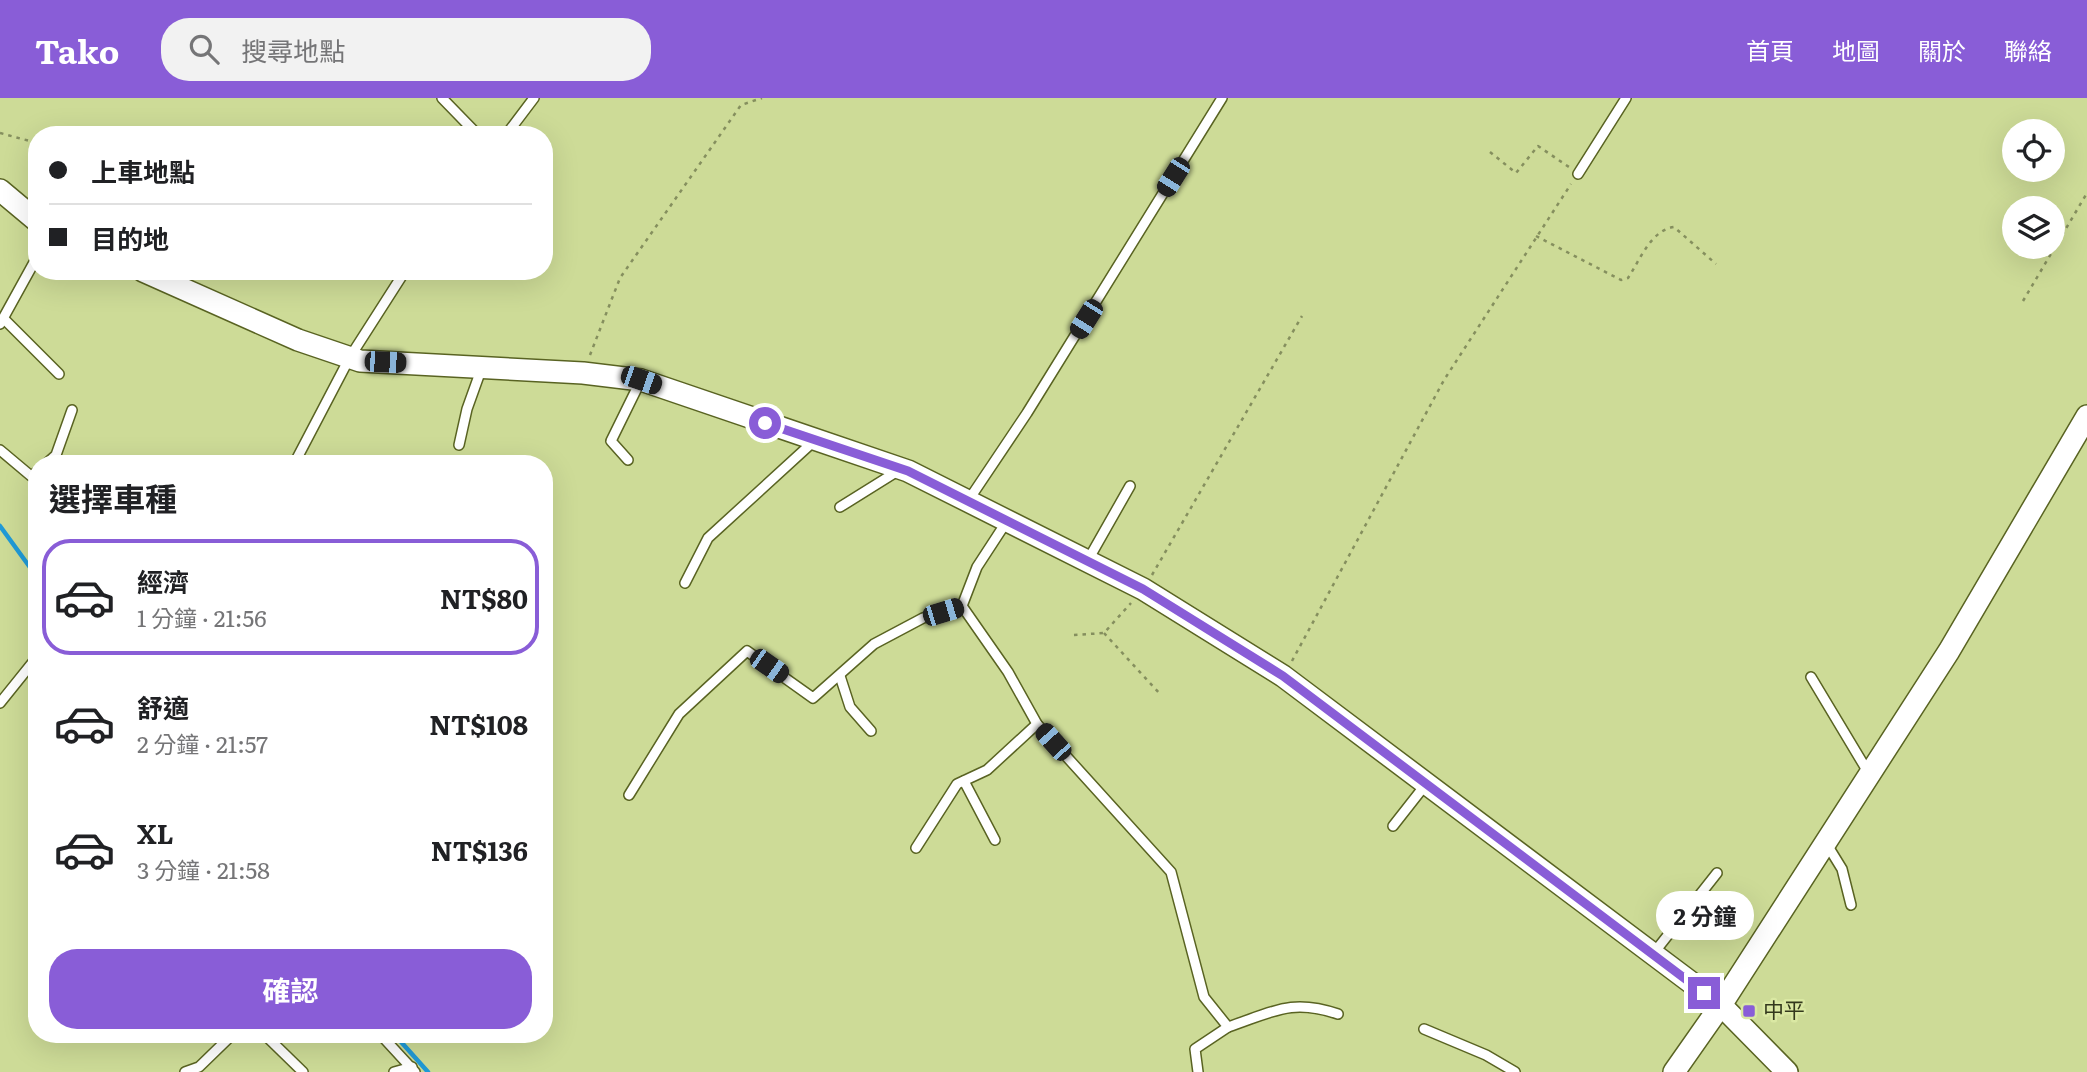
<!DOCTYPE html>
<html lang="zh-TW">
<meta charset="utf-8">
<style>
:root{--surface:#fff;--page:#f2f2f2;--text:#202124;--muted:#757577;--line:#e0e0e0;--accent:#895dd7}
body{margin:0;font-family:Literata,"Noto Sans TC",serif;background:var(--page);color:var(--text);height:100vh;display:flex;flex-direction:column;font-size:26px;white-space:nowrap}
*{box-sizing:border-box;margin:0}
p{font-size:23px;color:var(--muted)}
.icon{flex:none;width:38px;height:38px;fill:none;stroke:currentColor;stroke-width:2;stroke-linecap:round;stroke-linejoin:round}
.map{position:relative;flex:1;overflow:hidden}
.panel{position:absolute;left:28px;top:357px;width:525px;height:588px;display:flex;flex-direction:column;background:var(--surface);border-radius:28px;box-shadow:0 7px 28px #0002}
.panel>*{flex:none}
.hud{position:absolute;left:28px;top:28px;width:525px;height:154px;border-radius:28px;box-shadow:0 7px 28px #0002;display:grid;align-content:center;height:154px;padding:0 21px;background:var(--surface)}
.controls{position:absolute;left:2002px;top:21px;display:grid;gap:14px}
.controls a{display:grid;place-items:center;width:63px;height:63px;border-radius:50%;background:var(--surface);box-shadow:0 7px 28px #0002;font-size:35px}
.end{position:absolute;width:32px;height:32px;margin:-16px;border:9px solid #895dd7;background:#fff;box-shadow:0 0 0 4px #fff}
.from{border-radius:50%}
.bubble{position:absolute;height:49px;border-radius:24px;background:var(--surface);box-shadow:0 7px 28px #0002;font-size:23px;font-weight:700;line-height:49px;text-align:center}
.car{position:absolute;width:21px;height:42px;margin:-21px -10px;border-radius:9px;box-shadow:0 0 5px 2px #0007;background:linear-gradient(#222 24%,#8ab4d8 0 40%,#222 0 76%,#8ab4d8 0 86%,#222 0)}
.hud b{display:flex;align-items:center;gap:24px;height:66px;font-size:26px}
.hud b+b{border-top:2px solid var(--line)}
.hud i{width:18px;height:18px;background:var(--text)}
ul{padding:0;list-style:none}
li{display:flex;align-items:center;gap:21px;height:116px;margin:0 14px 10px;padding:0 7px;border:4px solid transparent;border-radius:28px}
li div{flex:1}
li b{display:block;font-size:26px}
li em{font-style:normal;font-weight:700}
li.selected{border-color:var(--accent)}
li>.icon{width:63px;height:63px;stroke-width:1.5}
h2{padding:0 21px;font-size:32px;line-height:84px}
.primary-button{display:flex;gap:14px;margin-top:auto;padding:14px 21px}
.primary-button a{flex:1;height:80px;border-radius:28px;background:var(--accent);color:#fff;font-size:28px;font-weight:700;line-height:80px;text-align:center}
header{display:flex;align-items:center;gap:42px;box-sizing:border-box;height:98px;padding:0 35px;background:var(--accent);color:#fff}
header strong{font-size:33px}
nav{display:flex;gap:38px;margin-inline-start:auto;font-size:24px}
.search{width:490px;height:63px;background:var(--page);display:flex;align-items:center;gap:18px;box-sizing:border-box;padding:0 24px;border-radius:28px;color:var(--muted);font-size:26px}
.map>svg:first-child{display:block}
</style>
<header>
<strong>Tako</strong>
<div class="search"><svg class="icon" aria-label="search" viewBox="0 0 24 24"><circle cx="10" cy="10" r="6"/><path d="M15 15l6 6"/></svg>搜尋地點</div>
<nav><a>首頁</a><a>地圖</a><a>關於</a><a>聯絡</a></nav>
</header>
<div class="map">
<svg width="2087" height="974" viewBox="0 0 2087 974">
<rect width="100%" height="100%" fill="#cddb97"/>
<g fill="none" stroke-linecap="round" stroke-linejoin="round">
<g stroke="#209ad6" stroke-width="4.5">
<polyline points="0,428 37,479"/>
<polyline points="394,936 428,974"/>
</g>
<defs>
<g id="service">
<polyline points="442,0 478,37"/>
<polyline points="506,37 534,0"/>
<polyline points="1578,76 1626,0"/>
<polyline points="5,222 59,276"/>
<polyline points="0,226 37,159"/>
<polyline points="459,347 467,311 481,272"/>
<polyline points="0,352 31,378 37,374"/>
<polyline points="628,362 611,343 640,284"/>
<polyline points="46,366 56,357 72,312"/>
<polyline points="294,366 350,259 405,173"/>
<polyline points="968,403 1027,315 1222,0"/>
<polyline points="840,409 901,371"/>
<polyline points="1007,423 977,469 962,508 1008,574 1037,626 1171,774 1204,899 1228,929 1195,951 1198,974"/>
<polyline points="1088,462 1130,388"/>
<polyline points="685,485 708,440 813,344"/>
<polyline points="840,578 850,609 871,633"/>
<polyline points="1811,579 1868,674"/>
<polyline points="0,605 37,559"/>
<polyline points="964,683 995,742"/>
<polyline points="629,697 679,616 747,553 813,600 874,546 923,520 962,508"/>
<polyline points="1393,728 1426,686"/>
<polyline points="1826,745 1842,771 1851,807"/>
<polyline points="916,750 957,686 987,672 1037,626"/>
<polyline points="1653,856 1717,775"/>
<path d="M1228,929c45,-15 63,-29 110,-13"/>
<polyline points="1424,931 1486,957 1515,974"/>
<polyline points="264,936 303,974"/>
<polyline points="380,936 415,974"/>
<polyline points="185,974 199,969 233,936"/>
<polyline points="394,974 412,969"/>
</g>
<g id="tertiary">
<polyline points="0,92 37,123"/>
<polyline points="143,173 298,242 360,263 583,275 641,282 908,373 1143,491 1283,578 1721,907 1787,974"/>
<polyline points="1674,974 1721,907 1949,553 2087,318"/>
</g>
</defs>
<use href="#service" stroke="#596322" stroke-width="12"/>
<use href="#tertiary" stroke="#596322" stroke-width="24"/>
<g stroke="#858f5e" stroke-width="2.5" stroke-dasharray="3.5 5" stroke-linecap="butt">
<polyline points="0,35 37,45"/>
<polyline points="1490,54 1516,75 1538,48 1569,69"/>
<path d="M1536,138l85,44 7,-2c12,-18 23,-48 46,-51l42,37"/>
<polyline points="2023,203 2087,95"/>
<polyline points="590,257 620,180 741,7 762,0"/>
<polyline points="1152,477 1302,218"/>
<polyline points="1104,535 1161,597"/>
<polyline points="1074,537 1104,535 1131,505"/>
<polyline points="1292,563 1444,282 1571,86"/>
</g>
<use href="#service" stroke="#fff" stroke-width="9"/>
<use href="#tertiary" stroke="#fff" stroke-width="21"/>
</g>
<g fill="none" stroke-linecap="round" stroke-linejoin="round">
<polyline stroke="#895dd7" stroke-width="9" points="765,325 908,373 1143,491 1283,578 1704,895"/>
</g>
<rect fill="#895dd7" stroke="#dae8a3" stroke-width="2.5" x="1742" y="906" width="14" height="14" rx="3.5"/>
<g text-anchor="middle" stroke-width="5" stroke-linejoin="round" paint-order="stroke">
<g font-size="21" fill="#33381d" stroke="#dae8a3" text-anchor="start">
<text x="1763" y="920">中平</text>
</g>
</g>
</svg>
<div class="controls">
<a><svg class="icon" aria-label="locate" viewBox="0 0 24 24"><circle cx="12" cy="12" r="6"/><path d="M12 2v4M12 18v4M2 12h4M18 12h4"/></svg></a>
<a><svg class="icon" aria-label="layers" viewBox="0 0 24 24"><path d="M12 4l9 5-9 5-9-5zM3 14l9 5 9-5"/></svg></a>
</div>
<i class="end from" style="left:765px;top:325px"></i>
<i class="end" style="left:1704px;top:895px"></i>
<div class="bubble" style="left:1656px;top:793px;width:98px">2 分鐘</div>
<i class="car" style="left:1173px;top:79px;rotate:212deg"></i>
<i class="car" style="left:1086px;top:221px;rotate:212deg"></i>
<i class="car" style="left:385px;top:264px;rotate:92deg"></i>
<i class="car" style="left:641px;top:282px;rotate:109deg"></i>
<i class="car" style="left:943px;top:514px;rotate:73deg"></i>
<i class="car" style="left:769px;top:568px;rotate:125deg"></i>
<i class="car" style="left:1053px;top:644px;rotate:318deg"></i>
<div class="hud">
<b><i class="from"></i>上車地點</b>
<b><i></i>目的地</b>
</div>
<section class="panel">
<h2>選擇車種</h2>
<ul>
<li class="selected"><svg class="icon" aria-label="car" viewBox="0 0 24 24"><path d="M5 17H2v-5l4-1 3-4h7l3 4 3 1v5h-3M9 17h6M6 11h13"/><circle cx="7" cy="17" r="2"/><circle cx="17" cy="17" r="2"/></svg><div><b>經濟</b><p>1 分鐘 · 21:56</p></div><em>NT$80</em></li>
<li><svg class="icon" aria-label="car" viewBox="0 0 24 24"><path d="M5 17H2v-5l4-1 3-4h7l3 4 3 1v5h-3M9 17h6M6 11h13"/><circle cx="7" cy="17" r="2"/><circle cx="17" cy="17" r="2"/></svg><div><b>舒適</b><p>2 分鐘 · 21:57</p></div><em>NT$108</em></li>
<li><svg class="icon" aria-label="car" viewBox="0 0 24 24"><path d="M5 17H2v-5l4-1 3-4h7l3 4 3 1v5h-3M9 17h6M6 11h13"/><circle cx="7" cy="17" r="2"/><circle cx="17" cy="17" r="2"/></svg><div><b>XL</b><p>3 分鐘 · 21:58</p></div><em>NT$136</em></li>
</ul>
<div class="primary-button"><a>確認</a></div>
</section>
</div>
